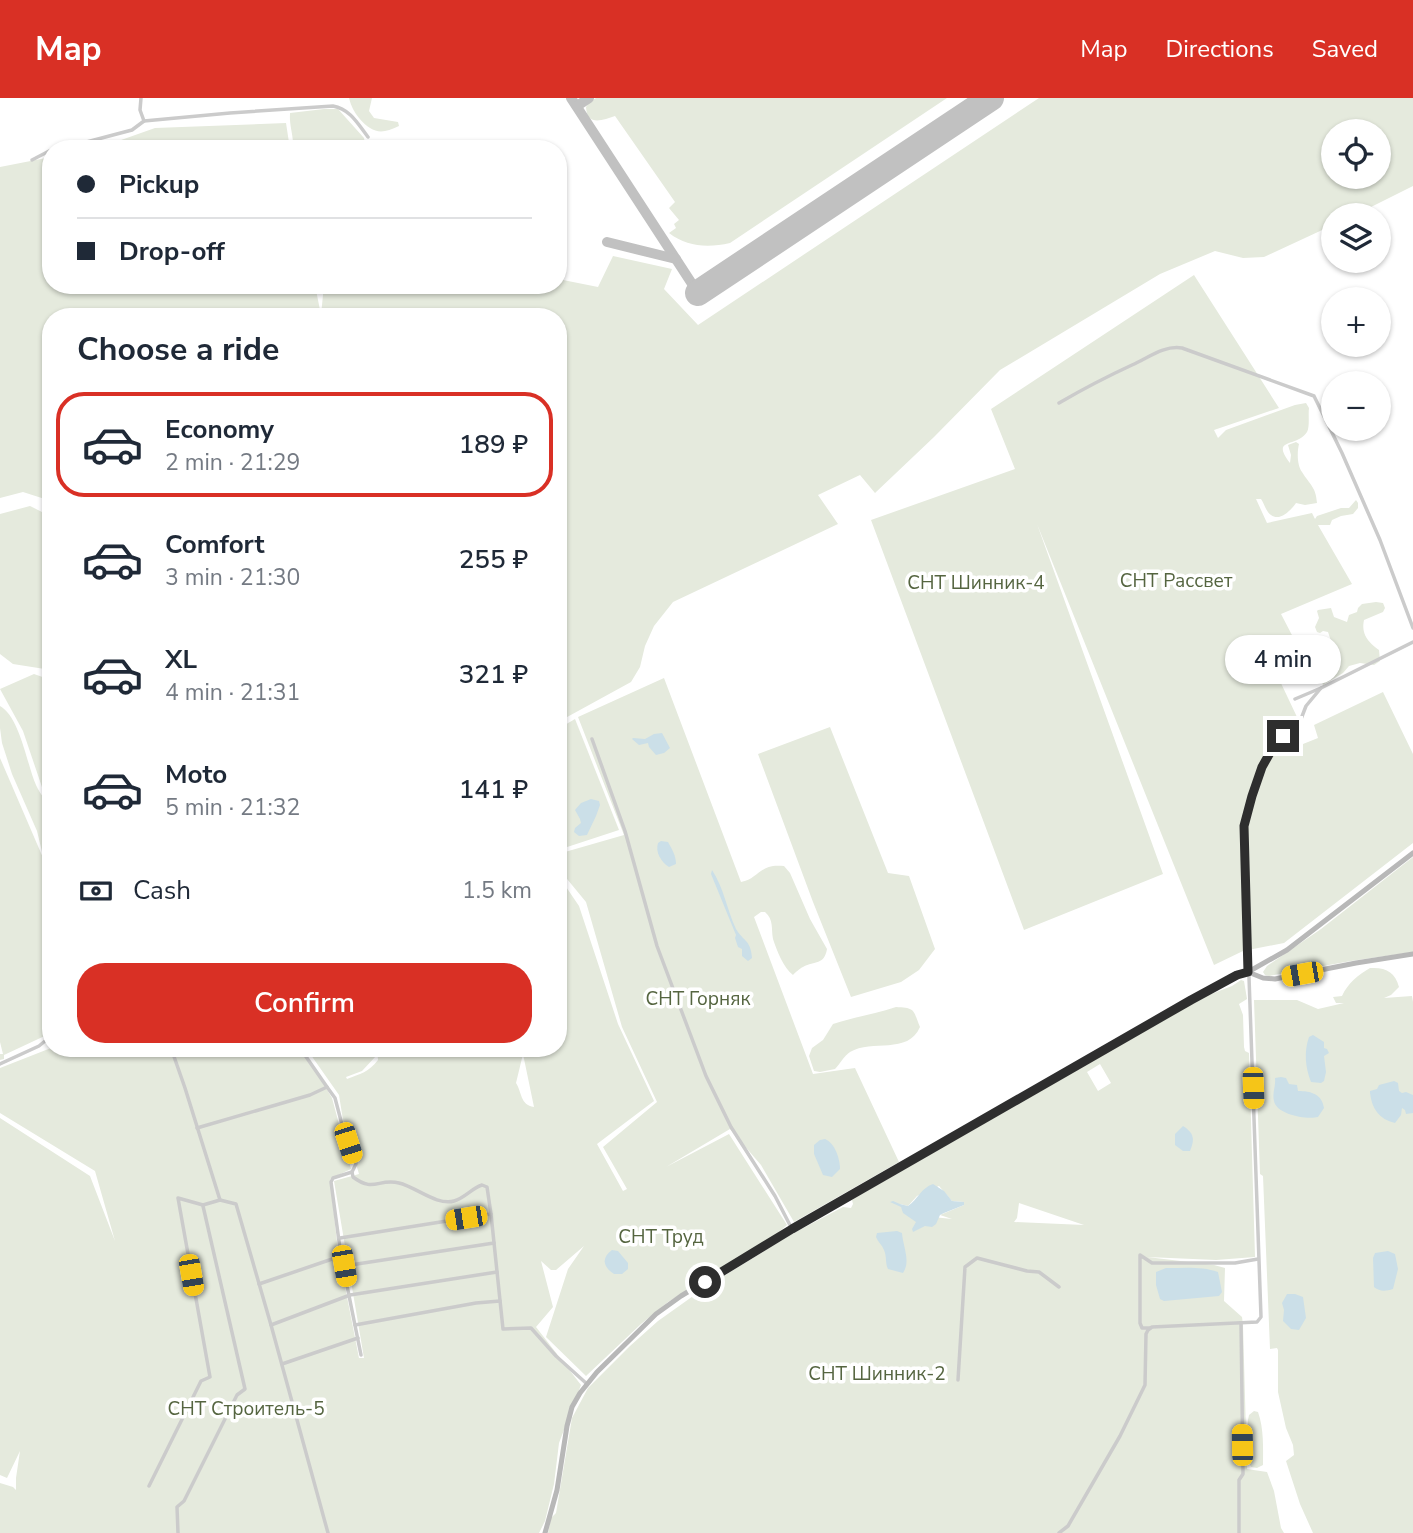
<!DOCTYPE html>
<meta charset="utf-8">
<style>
:root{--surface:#fff;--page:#f2f2f3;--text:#1f2937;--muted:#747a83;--line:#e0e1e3;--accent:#d93025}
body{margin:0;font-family:"Nunito Sans",sans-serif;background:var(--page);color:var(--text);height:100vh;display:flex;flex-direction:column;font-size:26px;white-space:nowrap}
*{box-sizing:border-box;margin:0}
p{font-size:23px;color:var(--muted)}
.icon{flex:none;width:38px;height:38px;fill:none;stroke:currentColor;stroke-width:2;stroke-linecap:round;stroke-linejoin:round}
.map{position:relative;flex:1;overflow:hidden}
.sheet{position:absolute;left:42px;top:210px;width:525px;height:749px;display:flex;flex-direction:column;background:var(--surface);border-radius:28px;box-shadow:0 2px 5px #0004}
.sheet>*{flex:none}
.guide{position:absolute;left:42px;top:42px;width:525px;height:154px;border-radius:28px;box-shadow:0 2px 5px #0004;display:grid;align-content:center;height:154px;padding:0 35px;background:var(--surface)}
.controls{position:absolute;left:1321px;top:21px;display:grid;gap:14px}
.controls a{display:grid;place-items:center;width:70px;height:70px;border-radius:50%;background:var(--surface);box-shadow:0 2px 5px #0004;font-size:35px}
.end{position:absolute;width:32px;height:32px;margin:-16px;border:9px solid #2e2e2e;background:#fff;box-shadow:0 0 0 4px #fff}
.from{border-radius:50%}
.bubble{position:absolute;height:49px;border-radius:24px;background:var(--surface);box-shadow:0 2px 5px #0004;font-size:23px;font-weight:600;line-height:49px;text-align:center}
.car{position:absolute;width:21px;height:42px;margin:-21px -10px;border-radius:9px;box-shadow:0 0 5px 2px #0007;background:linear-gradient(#f5c518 24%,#345 0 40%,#f5c518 0 76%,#345 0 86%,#f5c518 0)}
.guide b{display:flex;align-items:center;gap:24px;height:66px;font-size:26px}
.guide b+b{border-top:2px solid var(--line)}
.guide i{width:18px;height:18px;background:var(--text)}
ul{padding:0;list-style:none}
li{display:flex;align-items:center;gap:21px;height:105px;margin:0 14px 10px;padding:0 21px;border:4px solid transparent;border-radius:28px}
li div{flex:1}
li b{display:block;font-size:26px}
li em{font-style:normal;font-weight:600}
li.on{border-color:var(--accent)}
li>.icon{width:63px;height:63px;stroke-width:1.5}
h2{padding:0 35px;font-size:32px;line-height:84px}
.pay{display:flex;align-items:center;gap:18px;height:77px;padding:0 35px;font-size:26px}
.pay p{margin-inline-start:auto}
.action{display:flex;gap:14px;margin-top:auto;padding:14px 35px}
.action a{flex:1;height:80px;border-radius:28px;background:var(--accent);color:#fff;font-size:28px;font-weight:600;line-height:80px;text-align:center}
header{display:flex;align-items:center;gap:42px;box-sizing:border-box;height:98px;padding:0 35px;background:var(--accent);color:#fff}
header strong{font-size:33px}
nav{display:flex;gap:38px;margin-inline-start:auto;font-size:24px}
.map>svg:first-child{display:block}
</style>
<header>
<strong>Map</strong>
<nav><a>Map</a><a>Directions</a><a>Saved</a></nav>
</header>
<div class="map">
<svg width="1413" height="1435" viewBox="0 0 1413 1435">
<rect width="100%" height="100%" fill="#fff"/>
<g fill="#e5eadd" fill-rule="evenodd">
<path d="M349,0h23l-3,13 5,7 24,4 1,4c-18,9 -27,7 -40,-8 -5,-6 -8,-12 -10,-20z"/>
<path d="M596,0h351l-217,145c-22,5 -43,4 -61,-10l7,-5 -2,-4 5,-4 -10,-12 6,-6 -60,-86c-12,4 -28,11 -29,-9l4,-5z"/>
<path d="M1039,0h374v88l-58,29h-21l-1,10 -69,32 -21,1 -28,-7 -55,23 -160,96 -66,67 -59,56 -15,-18 -42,20 20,29 -165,78 -19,24 -9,20 -5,21 -9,15 -73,40v-405h-507v184l-28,-9 -23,6v-331l51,-10v128h264l6,30 3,-30h234v-6l40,8 15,-31 59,13 -8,20 34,36zM1334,33h45v46h-45z"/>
<path d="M324,11h14l26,29 2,11h-73c1,-13 -4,-23 -3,-36z"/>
<polygon points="286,25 290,51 87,51 107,47 155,30"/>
<path d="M1194,177l85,133 -65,22 4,8 8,-8 69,-25 11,-2 3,5c-1,7 1,18 -2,24 -10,16 -37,5 -17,31l1,-8 -3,-10 8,-3 3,2c-2,8 -2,21 3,28 8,13 14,15 15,31l-12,2 -9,-2c-5,7 -16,19 -25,12 -5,-3 -7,-12 -10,-16h-5l11,24 45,-10 3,6 2,-3 24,-8h8l7,-8 2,3v5l-5,6 -12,2 -9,4 -2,5h-12l34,59 -71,30 26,50 -28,15 18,38 -20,15 11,18 30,-12 -4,-13 69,-33 30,62v89l-129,100 -41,8 -29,14 -177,-441 126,350 -139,56 -153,-410 144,-51 -24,-60z"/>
<polygon points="30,408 44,415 51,414 51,572 13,566 0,556 0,416"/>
<path d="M1376,504l7,1 2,5 -2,4 -19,8c-3,14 4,22 15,30l1,11 -6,4 -14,-2 -11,3 -6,7 -20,12 -3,-9 15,-8v-7l-4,-5 2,-9 -5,-15 -5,-1 -3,2 -3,-1 -2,-5 4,-9 -2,-7 1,-1 13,-2 3,9 13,5 2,-7 8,-3 1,-4 4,-4z"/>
<path d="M34,576l17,6v353l-47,22v4l-4,1v-6h3l-3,-12v-284l44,102 -7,-29 -25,-57 -10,-31 -2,-15v-22c20,11 27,59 36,79 2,5 6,10 8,14h2l-23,-68 -23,-42z"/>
<path d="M664,580l77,204c18,-3 18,-19 43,-16l6,7 20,46 17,30c-3,17 -12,11 -24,18 -3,1 -8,6 -10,8 -10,-8 -16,-24 -20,-36 -2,-11 1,-19 -8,-27h-4l-7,5 59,157 42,-6 44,94 -105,60 -33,-57 -31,-36 -64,38 63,-33 58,91 -15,13 -104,64 -27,22 -55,52 -40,-39 22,-68 16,-23 -28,24h-5l-10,-9 12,46 -17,20 45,58 -22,58 -5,41 -9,37 -6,12h-539v-50l13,4 3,3v-12l4,-27 -13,27 -7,-3v-357l90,58 25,65 -20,-70 -95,-58v-45l51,-20h251l30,50 19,71 -21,10 8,72 21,107h5l-30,-177 25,-7 -16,-54 -4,-25 -33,-47h66l4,8 -14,15 -16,6 1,2c13,-5 22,-7 31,-19l-1,-12h181v-173l21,31 39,118 36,77 -57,43 26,47 4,-2 -24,-42 54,-45 -35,-75 -36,-125 -28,-34v-14l66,-19 -46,-118zM523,956l11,53c-14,-2 -12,-15 -18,-24z"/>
<polygon points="575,621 619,732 558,752 558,631"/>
<polygon points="830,629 888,775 909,778 935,851 919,872 901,884 851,899 813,804 758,656"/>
<polygon points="1413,759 1413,854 1351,863 1269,878 1265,877 1263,874 1267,868 1321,831"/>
<path d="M1370,870c16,-1 25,4 29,19l-8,8 -7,3 28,-2 1,6v531h-100l-13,-29 -14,-43 8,-6 -1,-10 -7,-17 -8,-36v-42l-1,-2 -7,1 -7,-173 -3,-2 -6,-174h43l21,9 26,-6h-8l-3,-6 9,-1c6,-13 16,-21 28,-28z"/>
<path d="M1241,882l3,1 3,18 -8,5 4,11 1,32 1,4 4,2 6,204 -39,3 -69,-3 67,8 11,3 -1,33 18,16 1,8 4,144 20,3 7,19 7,37 3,5h-736l3,-15 5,-5 16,-95 16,-30 42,-42 28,-25 45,-32 87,-54 53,-28 8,1 2,-4 -1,-4 6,-4 348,-200 26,-10zM1100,966l11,19 -13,8 -11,-19zM939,1088l13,15 12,1v3l-24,10 12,4 -47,-5 -5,-10 8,2 9,-10zM1019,1105l65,22 -70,-3 3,-4z"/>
<path d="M896,909c20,1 17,3 24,20 -12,28 -48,12 -70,25 -6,4 -11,13 -15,17l-15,3 -6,-1 -5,-15 3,-8 11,-8 10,-16c21,-7 42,-10 63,-17z"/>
<path d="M1254,1313l4,1c6,17 5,36 5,53l-6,3 -6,-1 -3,-8v-39l1,-5z"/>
</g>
<g fill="#cbdfe8">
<polygon points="662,635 670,650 664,655 656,657 649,649 648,645 639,647 632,641 633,640 645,641 654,636"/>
<polygon points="591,701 599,703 600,707 596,718 587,737 579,738 574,734 575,730 581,725 580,721 575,712 581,705"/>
<path d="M661,743l7,1c4,7 8,14 8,22l-7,3c-8,-5 -14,-15 -11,-24z"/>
<path d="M712,772c12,18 15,40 24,59 7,12 15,11 16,29l-4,3 -6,-5v-7l-4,-2 -3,-9 1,-3 -25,-61z"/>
<path d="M1313,937l11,7v6l3,1 2,4 -5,3 2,16 -2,9 -3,2 -10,-1c-6,-15 -7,-31 -2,-45z"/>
<path d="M1281,979l5,1 3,6 8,1 1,6c13,0 24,3 26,17l-6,9c-12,3 -42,-3 -44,-16 -2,-8 2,-15 1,-23z"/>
<path d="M1394,983l4,2 1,8 3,2 4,-1 7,3v18l-7,1 -1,-4 -3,-2 -1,7 -6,8c-16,-4 -23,-14 -25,-30v-2l7,-2 2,-4z"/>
<path d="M1183,1028c11,7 12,13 7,25h-7l-8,-6v-11z"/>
<path d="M825,1041c10,4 15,20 15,30l-8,8 -9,-2 -9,-21v-9l6,-5z"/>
<path d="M933,1086l11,7 8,10 12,1v3l-20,8 -4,2 -4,9 -4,3 -7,-1 -12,6 -1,-3 4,-7 -13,-9 -2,-6 -11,-5 3,-1 7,3 8,2c10,-7 13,-18 25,-22z"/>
<path d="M897,1133l5,2c1,14 9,28 1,40l-15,-4c-3,-6 -1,-12 -4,-19 -2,-5 -6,-8 -8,-13l1,-4z"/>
<path d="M612,1152l6,1 10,12v6l-6,5h-8c-11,-7 -13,-16 -2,-24z"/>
<path d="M1388,1153l7,3 3,15 -5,20c-7,2 -13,3 -19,-2l-1,-29 2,-5z"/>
<path d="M1166,1170c17,0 36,-2 52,4l4,20 -3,4 -55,5 -4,-2 -4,-14v-13z"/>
<polygon points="1287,1196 1295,1196 1303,1199 1306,1220 1299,1232 1291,1231 1283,1223 1284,1212 1282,1205"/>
</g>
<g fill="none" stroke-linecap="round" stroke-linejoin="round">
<g stroke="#c1c1c1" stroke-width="10">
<polyline points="571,0 698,195"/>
<polyline points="577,8 589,0"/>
<polyline points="607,144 676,161"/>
</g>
<polyline stroke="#c1c1c1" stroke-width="26" points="698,195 991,0"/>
<g stroke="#cbcbcb" stroke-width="3.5">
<polyline points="141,0 140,12 144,23"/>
<path d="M60,51l72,-19 12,-9 86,-8 103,-7c17,3 25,18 35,31"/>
<polyline points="32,62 51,52"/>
<path d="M1059,305c24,-14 47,-26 73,-38 16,-7 32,-20 50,-17l132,48 28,57 38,87 33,88"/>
<polyline points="1295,601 1321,590 1413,544"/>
<polyline points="592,641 625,733 657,848 706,978 731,1029 775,1098 792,1131"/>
<polyline points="171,950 185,990 220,1102"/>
<polyline points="300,950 327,989"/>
<polyline points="0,966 39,948 51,938"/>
<polyline points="197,1030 310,997 327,989 335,1000 345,1038 356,1066 352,1074 333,1080 331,1084 341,1158 361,1257"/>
<path d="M352,1074l1,5c21,16 25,1 46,6 17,4 38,23 55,18 11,-3 18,-13 28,-16l5,2 4,27 12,115 28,-1 25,28 31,28"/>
<polyline points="340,1140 491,1116"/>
<polyline points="344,1168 494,1145"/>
<polyline points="259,1186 341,1158"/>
<polyline points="271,1227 350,1197 497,1174"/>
<polyline points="355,1227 476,1205 500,1203"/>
<polyline points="1150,1230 1142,1230 1140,1225 1140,1157 1152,1165 1235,1165 1258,1161"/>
<polyline points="282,1266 358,1240"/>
<polyline points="958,1282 965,1169 977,1160 1027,1173 1039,1174 1059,1189"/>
<polyline points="149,1388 201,1283 210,1279 178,1100 203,1107 220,1102 236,1106 271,1227 328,1435"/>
<polyline points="178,1435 177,1409 184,1403 237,1297 245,1291 203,1108"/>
<polyline points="1059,1435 1068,1428 1120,1338 1145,1287 1146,1236 1148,1232 1152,1229 1257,1224 1261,1219 1249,879 1247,861 1244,738 1246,718 1265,662 1289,629 1301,621 1306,608 1321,590"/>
<polyline points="1239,1435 1239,1382 1243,1376 1241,1225"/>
</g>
<g stroke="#b8b8b8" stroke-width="5">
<polyline points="1248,874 1263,880 1275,881 1356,865 1413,856"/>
<polyline points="545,1435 557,1392 567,1328 572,1309 580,1295 597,1274 656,1216 681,1198 792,1131 1213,889 1237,877 1248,874 1287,852 1413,755"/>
</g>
</g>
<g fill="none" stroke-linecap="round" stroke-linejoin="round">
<polyline stroke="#2e2e2e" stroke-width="9" points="705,1184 792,1131 1191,902 1237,877 1248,874 1244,728 1252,698 1262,669 1271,653 1283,638"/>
</g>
<g text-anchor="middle" stroke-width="7" stroke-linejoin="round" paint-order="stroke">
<g font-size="19" fill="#556540" stroke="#fff">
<text x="1176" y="489">СНТ Рассвет</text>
<text x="976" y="491">СНТ Шинник-4</text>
<text x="698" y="907">СНТ Горняк</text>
<text x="661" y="1145">СНТ Труд</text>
<text x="877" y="1282">СНТ Шинник-2</text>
<text x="246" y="1317">СНТ Строитель-5</text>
</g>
</g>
</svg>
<div class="controls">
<a><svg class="icon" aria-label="locate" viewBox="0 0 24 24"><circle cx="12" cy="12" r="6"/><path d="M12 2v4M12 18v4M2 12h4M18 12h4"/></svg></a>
<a><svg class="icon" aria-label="layers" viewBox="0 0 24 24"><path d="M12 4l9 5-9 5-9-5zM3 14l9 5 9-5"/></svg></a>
<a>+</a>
<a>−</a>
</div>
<i class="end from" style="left:705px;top:1184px"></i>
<i class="end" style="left:1283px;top:638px"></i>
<div class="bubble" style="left:1225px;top:537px;width:116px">4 min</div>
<i class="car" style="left:1302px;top:876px;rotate:260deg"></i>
<i class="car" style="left:1253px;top:990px;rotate:178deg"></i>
<i class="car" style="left:348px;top:1045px;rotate:162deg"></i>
<i class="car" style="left:466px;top:1120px;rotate:261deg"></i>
<i class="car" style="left:344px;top:1168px;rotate:170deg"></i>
<i class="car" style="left:191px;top:1177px;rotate:170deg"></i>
<i class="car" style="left:1242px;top:1347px;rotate:359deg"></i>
<div class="guide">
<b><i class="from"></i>Pickup</b>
<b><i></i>Drop-off</b>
</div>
<section class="sheet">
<h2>Choose a ride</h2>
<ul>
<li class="on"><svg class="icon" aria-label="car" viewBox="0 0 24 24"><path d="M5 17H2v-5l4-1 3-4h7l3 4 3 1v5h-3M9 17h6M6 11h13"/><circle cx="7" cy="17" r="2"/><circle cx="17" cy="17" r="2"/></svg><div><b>Economy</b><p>2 min · 21:29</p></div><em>189 ₽</em></li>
<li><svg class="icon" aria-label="car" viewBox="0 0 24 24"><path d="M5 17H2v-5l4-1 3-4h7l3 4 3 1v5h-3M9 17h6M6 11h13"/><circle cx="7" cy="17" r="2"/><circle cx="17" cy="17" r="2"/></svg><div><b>Comfort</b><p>3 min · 21:30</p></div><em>255 ₽</em></li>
<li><svg class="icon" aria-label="car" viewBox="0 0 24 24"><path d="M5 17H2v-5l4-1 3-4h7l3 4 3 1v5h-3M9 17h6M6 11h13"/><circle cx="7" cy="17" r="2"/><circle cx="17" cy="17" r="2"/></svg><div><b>XL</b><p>4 min · 21:31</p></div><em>321 ₽</em></li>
<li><svg class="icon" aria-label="car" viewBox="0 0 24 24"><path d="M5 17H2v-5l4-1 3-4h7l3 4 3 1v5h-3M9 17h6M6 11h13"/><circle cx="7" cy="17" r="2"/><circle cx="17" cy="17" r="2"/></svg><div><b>Moto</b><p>5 min · 21:32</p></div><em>141 ₽</em></li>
</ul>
<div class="pay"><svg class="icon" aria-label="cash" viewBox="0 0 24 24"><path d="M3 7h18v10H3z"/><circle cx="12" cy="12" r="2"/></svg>Cash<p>1.5 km</p></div>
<div class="action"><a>Confirm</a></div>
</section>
</div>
